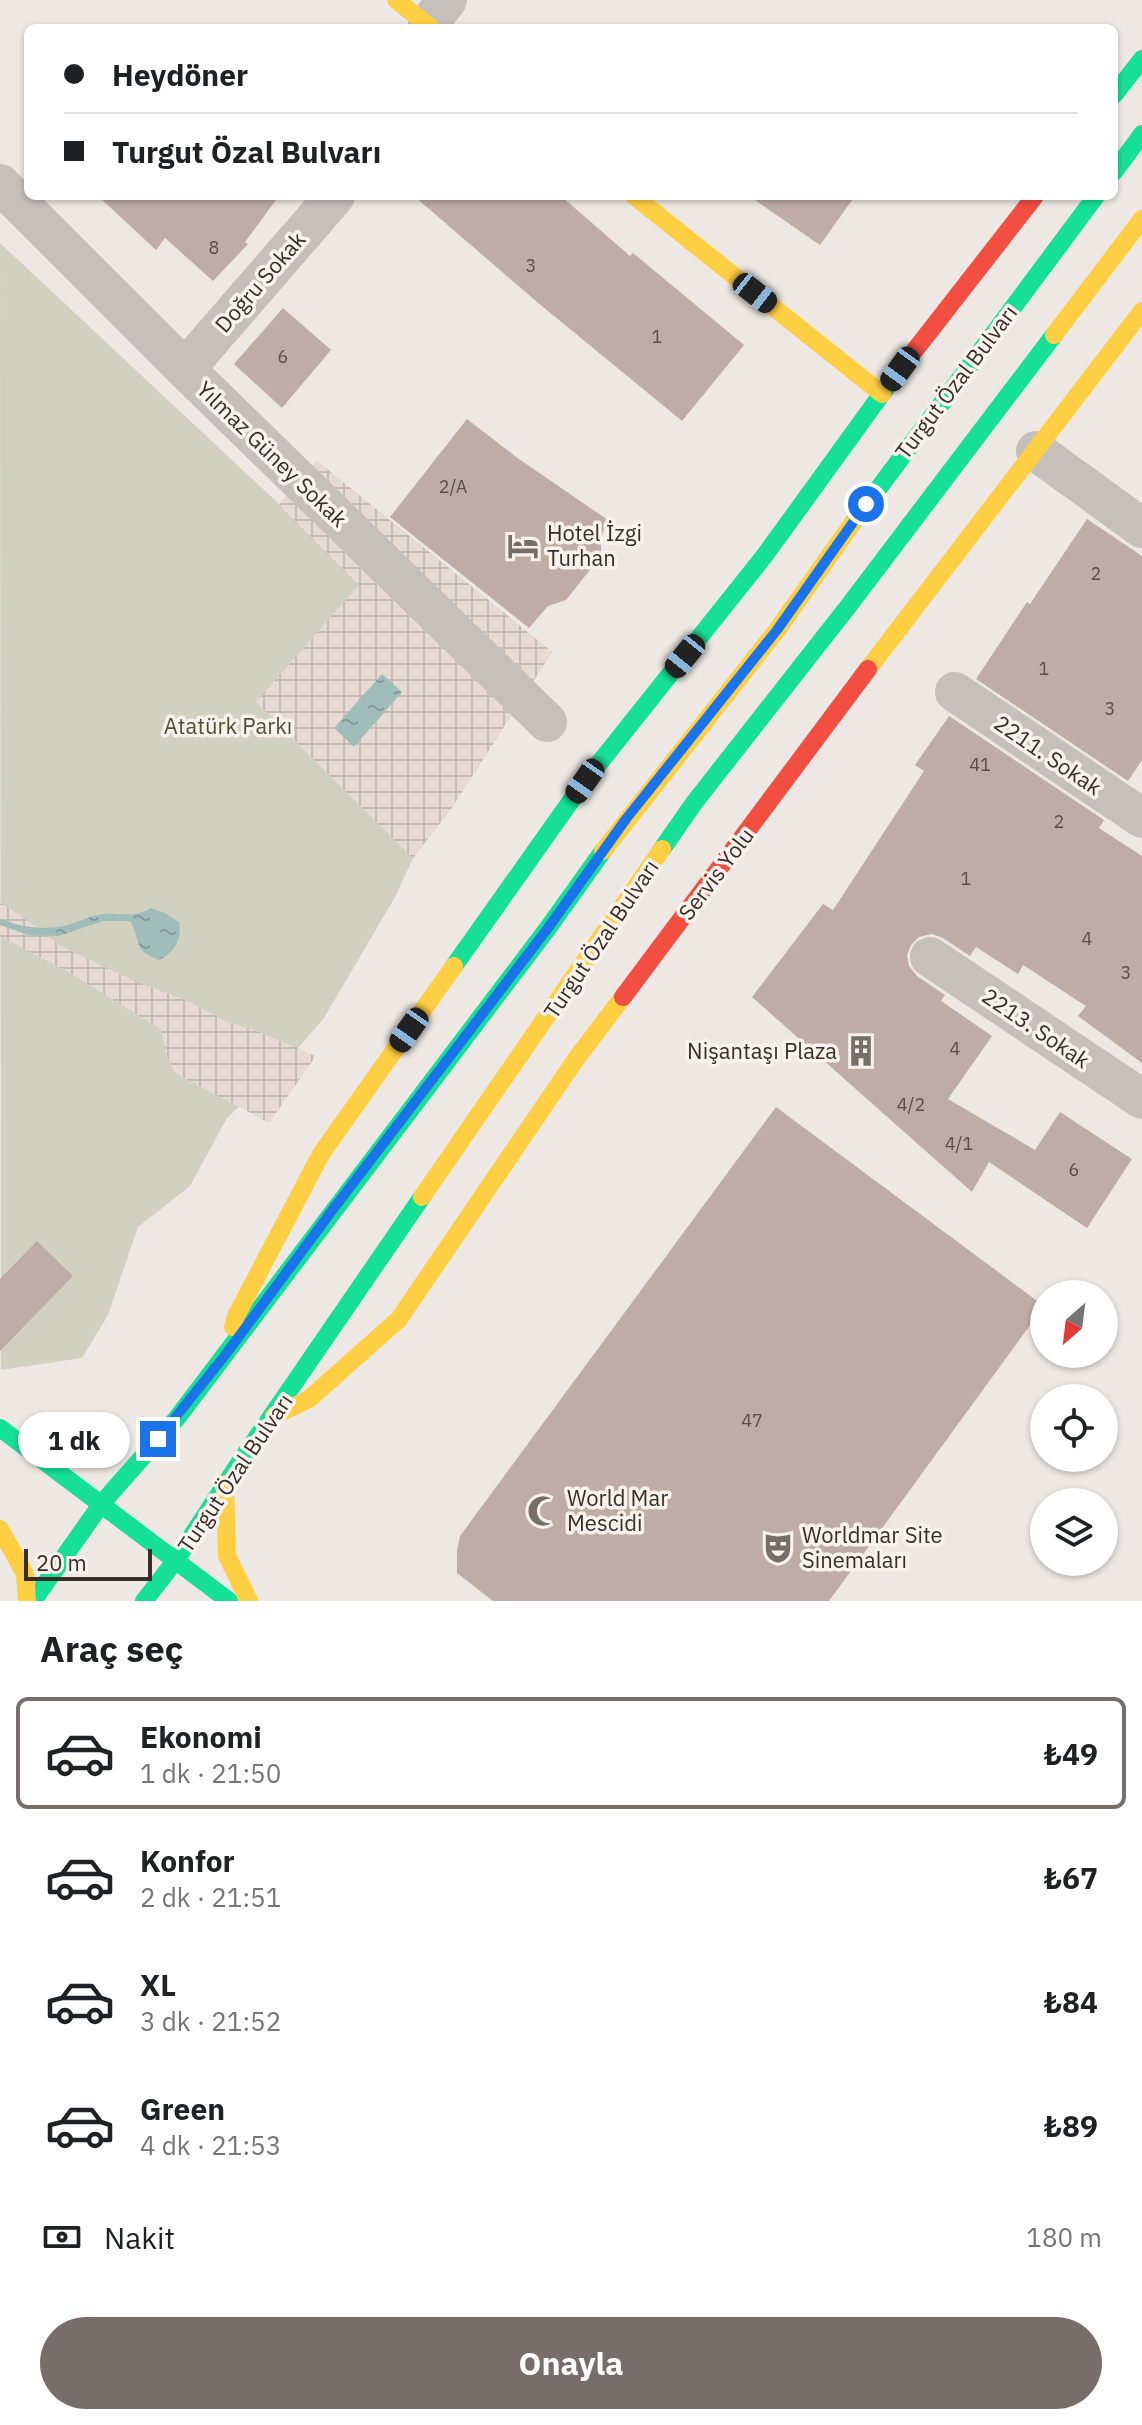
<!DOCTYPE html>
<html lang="tr">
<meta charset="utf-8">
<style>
:root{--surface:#fff;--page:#f6f6f6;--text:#202124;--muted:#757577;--line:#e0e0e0;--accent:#776e6c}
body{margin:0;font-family:"IBM Plex Sans",sans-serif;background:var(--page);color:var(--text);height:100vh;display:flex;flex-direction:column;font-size:30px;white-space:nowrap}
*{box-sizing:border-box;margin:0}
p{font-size:26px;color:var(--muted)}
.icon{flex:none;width:44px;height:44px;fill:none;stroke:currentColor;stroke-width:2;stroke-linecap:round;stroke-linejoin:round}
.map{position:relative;height:1601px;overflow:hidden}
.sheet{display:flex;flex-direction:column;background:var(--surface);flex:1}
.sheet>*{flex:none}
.guide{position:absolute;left:24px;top:24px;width:1094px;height:176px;border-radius:12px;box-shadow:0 2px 6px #0004;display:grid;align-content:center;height:176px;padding:0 40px;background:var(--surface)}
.needle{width:52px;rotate:208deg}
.tools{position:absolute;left:1030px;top:1280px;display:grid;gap:16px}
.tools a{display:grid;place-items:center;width:88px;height:88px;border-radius:50%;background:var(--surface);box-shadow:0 2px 6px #0004;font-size:40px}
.scale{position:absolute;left:24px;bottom:20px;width:128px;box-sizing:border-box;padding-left:8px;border:4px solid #372d2b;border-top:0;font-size:22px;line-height:28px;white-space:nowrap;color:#372d2b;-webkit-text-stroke:6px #f9f1ec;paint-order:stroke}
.end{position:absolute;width:36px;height:36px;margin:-18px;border:10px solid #1a73e8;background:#fff;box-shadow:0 0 0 4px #fff}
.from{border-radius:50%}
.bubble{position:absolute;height:56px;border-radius:28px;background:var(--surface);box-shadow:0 2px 6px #0004;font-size:26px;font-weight:700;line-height:56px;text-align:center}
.car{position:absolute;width:24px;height:48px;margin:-24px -12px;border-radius:10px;box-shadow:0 0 6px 2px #0007;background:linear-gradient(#222 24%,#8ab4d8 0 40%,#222 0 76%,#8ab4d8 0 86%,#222 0)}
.guide b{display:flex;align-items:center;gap:28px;height:76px;font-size:30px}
.guide b+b{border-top:2px solid var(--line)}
.guide i{width:20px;height:20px;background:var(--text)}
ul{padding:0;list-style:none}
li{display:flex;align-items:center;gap:24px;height:112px;margin:0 16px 12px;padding:0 24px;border:4px solid transparent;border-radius:12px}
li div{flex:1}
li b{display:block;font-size:30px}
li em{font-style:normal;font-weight:700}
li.selected{border-color:var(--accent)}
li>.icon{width:72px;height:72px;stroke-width:1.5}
h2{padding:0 40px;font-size:36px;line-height:96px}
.pay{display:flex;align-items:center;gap:20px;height:88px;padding:0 40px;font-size:30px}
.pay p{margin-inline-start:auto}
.action{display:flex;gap:16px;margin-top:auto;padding:16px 40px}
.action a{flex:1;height:92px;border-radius:48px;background:var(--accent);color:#fff;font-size:32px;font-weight:700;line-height:92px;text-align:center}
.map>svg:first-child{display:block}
</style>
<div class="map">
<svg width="1142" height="1601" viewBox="0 0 1142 1601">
<defs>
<pattern id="plaza-grid" width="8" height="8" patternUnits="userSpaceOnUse" patternTransform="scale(2)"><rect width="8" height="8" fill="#e6dad2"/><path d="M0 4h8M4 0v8" fill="none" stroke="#c6bbb4"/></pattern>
<pattern id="water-ripples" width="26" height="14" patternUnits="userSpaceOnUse" patternTransform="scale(2)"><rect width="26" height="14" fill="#a1bdba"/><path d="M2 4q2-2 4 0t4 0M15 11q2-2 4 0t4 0" fill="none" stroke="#849a97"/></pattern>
</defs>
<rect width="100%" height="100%" fill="#ede8e4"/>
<polygon fill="#d0d1bf" points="0,243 279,504 317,461 552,652 451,809 413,858 395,897 324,1018 290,1057 227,1118 190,1186 138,1227 108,1315 82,1358 1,1370"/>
<g fill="url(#plaza-grid)">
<polygon points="317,461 552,652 451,809 413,858 256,702 359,585 279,505"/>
<polygon points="0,903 20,915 61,946 132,980 190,1002 227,1022 254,1030 316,1056 269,1123 175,1073 165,1051 162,1030 67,971 0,936"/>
</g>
<g fill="url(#water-ripples)">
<polygon points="382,674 402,692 354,747 334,728"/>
<path d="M151,908l14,5 14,9c3,18 -4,30 -20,38 -27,-10 -17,-18 -29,-39h-27l-44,15 -30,-1 -29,-10v-6c23,8 43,12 67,6 12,-3 24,-10 36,-11 17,-1 33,4 48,-6z"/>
</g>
<g fill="#bfaca7">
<polygon points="98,196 279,196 245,242 248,244 213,281 165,238 156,250"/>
<polygon points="414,196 561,196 630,256 633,253 744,345 682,421 537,302"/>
<polygon points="749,196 855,196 820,245"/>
<polygon points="283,308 331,350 282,408 234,364"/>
<polygon points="467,419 516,457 608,520 601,537 601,556 566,600 548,606 529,628 390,517"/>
<polygon points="1087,519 1142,556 1142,760 1128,781 976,679 1027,602 1030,604"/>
<polygon points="949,716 1104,820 1099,828 1142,856 1142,1063 1078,1016 1086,1006 1023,965 1018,974 976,947 970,956 943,938 932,934 919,937 911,945 907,955 909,966 917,976 945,995 941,1001 992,1036 948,1099 1035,1150 1060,1112 1132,1159 1087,1228 989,1162 972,1192 752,997 823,904 833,910 924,771 915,765"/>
<polygon points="776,1107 1044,1306 829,1601 493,1601 457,1573 457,1551 460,1536"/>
<polygon points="37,1241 73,1276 0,1351 0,1279"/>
</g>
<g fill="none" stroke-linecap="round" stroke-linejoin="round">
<g stroke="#c6c0bd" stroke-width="40">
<polyline points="428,25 447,0"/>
<polyline points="0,184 185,369 547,722"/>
<polyline points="185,369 335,196"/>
<polyline points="1036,451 1142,528"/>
<polyline points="955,692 1142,818"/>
<polyline points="930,957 1142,1099"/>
</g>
<g stroke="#16e098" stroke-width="18">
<polyline points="1114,95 1142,59"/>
<polyline points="1114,172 1142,134"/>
<polyline points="852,524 1096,196"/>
<polyline points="662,849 694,803 850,604 1054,335"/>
<polyline points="454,966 585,781 765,555 894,377"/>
<polyline points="0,1428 229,1601"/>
<polyline points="33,1601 102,1503 177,1418 548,928 603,851"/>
<polyline points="144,1601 176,1560 240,1462 422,1197"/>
</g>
<g stroke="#ffcf43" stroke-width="18">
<polyline points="396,0 431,28"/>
<polyline points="634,196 882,394"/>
<polyline points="1054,335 1142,219"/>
<polyline points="868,669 1142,311"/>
<polyline points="603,851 777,630 852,524"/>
<polyline points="422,1197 662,849"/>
<polyline points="233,1327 236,1316 321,1154 454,966"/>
<polyline points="274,1416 309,1399 399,1319 576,1059 623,997"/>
<polyline points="225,1484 227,1556 249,1601"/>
<polyline points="0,1529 25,1574 27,1601"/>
</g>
<g stroke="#f24e42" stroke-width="18">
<polyline points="894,377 1035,196"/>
<polyline points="623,997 868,669"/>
</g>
</g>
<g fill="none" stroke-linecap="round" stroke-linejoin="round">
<polyline stroke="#1a73e8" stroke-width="10" points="158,1439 226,1354 331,1212 548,928 626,819 777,630 866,504"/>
</g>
<defs>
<symbol id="hotel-bare" viewBox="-9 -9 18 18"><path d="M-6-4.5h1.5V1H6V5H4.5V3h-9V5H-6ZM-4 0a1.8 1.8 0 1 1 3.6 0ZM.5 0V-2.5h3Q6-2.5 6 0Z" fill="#776e6c" stroke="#f9f1ec" stroke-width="2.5" paint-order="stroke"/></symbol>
<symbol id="building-bare" viewBox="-9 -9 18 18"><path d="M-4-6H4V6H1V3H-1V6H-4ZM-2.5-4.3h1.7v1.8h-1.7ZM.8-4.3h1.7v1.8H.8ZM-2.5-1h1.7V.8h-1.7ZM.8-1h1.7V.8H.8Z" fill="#776e6c" stroke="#f9f1ec" stroke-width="2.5" paint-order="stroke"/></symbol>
<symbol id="mosque-bare" viewBox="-9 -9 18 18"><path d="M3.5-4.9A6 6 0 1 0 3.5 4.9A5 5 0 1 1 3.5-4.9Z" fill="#776e6c" stroke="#f9f1ec" stroke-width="2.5" paint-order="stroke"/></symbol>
<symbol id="theatre-bare" viewBox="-9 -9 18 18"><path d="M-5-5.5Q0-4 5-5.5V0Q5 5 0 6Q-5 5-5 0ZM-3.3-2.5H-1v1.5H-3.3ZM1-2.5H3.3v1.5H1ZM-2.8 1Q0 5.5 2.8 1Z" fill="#776e6c" stroke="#f9f1ec" stroke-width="2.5" paint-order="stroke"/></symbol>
</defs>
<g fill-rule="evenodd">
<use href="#hotel-bare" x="501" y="524" width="44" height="44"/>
<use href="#building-bare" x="839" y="1029" width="44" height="44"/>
<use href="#mosque-bare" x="521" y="1489" width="44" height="44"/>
<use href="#theatre-bare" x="756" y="1526" width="44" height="44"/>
</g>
<g text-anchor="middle" stroke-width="7" stroke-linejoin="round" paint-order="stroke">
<g font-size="18" fill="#594d4a">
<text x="214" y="254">8</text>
<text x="531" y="272">3</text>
<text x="657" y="343">1</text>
<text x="283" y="363">6</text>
<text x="453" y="493">2/A</text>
<text x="1096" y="580">2</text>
<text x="1044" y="675">1</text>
<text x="1110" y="715">3</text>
<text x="980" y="771">41</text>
<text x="1059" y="828">2</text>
<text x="966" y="885">1</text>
<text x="1087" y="945">4</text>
<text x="1126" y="979">3</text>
<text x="955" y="1055">4</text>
<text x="911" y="1111">4/2</text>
<text x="959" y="1150">4/1</text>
<text x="1074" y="1176">6</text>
<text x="752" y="1427">47</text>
</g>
<g font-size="22" fill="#372d2b" stroke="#f9f1ec">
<text transform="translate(260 282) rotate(-49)" y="8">Doğru Sokak</text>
<text transform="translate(956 382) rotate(-53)" y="8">Turgut Özal Bulvarı</text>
<text transform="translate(272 454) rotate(44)" y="8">Yılmaz Güney Sokak</text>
<text transform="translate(1048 755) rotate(34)" y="8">2211. Sokak</text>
<text transform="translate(716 874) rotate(-53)" y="8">Servis Yolu</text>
<text transform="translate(601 939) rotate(-56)" y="8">Turgut Özal Bulvarı</text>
<text transform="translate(1036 1028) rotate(34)" y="8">2213. Sokak</text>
<text transform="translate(235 1473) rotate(-56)" y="8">Turgut Özal Bulvarı</text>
</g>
<g font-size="22" fill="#372d2b" stroke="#f9f1ec" text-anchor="start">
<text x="547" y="541">Hotel İzgi<tspan x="547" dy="25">Turhan</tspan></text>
<text x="837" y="1059" text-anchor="end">Nişantaşı Plaza</text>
<text x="567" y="1506">World Mar<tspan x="567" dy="25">Mescidi</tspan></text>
<text x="802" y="1543">Worldmar Site<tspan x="802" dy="25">Sinemaları</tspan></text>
</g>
<g font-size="22" fill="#4a5331" stroke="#f9f1ec">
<text x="228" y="734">Atatürk Parkı</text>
</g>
</g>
</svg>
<div class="tools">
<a><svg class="needle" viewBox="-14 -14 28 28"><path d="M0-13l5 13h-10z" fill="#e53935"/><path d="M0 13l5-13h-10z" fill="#757577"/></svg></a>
<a><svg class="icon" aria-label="locate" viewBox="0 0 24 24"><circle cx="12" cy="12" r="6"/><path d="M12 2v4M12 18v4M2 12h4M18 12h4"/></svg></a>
<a><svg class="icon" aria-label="layers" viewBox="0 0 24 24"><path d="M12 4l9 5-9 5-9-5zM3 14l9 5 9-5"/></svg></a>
</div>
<div class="scale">20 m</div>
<i class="end from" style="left:866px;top:504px"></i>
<i class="end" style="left:158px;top:1439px"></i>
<div class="bubble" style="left:18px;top:1412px;width:112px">1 dk</div>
<i class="car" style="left:755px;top:293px;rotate:128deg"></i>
<i class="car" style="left:900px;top:369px;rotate:216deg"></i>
<i class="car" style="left:685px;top:656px;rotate:219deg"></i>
<i class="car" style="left:585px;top:781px;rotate:215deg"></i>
<i class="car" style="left:409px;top:1030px;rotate:215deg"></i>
<div class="guide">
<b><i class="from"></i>Heydöner</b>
<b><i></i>Turgut Özal Bulvarı</b>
</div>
</div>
<section class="sheet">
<h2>Araç seç</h2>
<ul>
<li class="selected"><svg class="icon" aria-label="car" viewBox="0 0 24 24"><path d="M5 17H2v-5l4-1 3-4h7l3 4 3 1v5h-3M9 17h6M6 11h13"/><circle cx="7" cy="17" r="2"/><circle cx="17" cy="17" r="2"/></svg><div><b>Ekonomi</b><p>1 dk · 21:50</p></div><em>₺49</em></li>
<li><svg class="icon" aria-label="car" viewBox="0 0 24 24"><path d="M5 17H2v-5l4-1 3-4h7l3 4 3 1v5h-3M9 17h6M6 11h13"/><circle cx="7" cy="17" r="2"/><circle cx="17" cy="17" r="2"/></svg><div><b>Konfor</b><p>2 dk · 21:51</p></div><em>₺67</em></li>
<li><svg class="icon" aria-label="car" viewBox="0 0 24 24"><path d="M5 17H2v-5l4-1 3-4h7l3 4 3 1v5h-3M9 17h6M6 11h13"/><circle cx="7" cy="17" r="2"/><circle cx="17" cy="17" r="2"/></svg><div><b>XL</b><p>3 dk · 21:52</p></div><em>₺84</em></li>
<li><svg class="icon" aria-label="car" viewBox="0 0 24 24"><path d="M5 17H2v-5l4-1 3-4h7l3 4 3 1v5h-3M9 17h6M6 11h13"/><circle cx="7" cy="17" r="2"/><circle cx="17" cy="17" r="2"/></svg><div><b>Green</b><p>4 dk · 21:53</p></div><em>₺89</em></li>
</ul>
<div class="pay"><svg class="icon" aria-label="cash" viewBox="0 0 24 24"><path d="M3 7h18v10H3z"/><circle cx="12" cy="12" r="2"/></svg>Nakit<p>180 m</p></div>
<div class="action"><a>Onayla</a></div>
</section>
